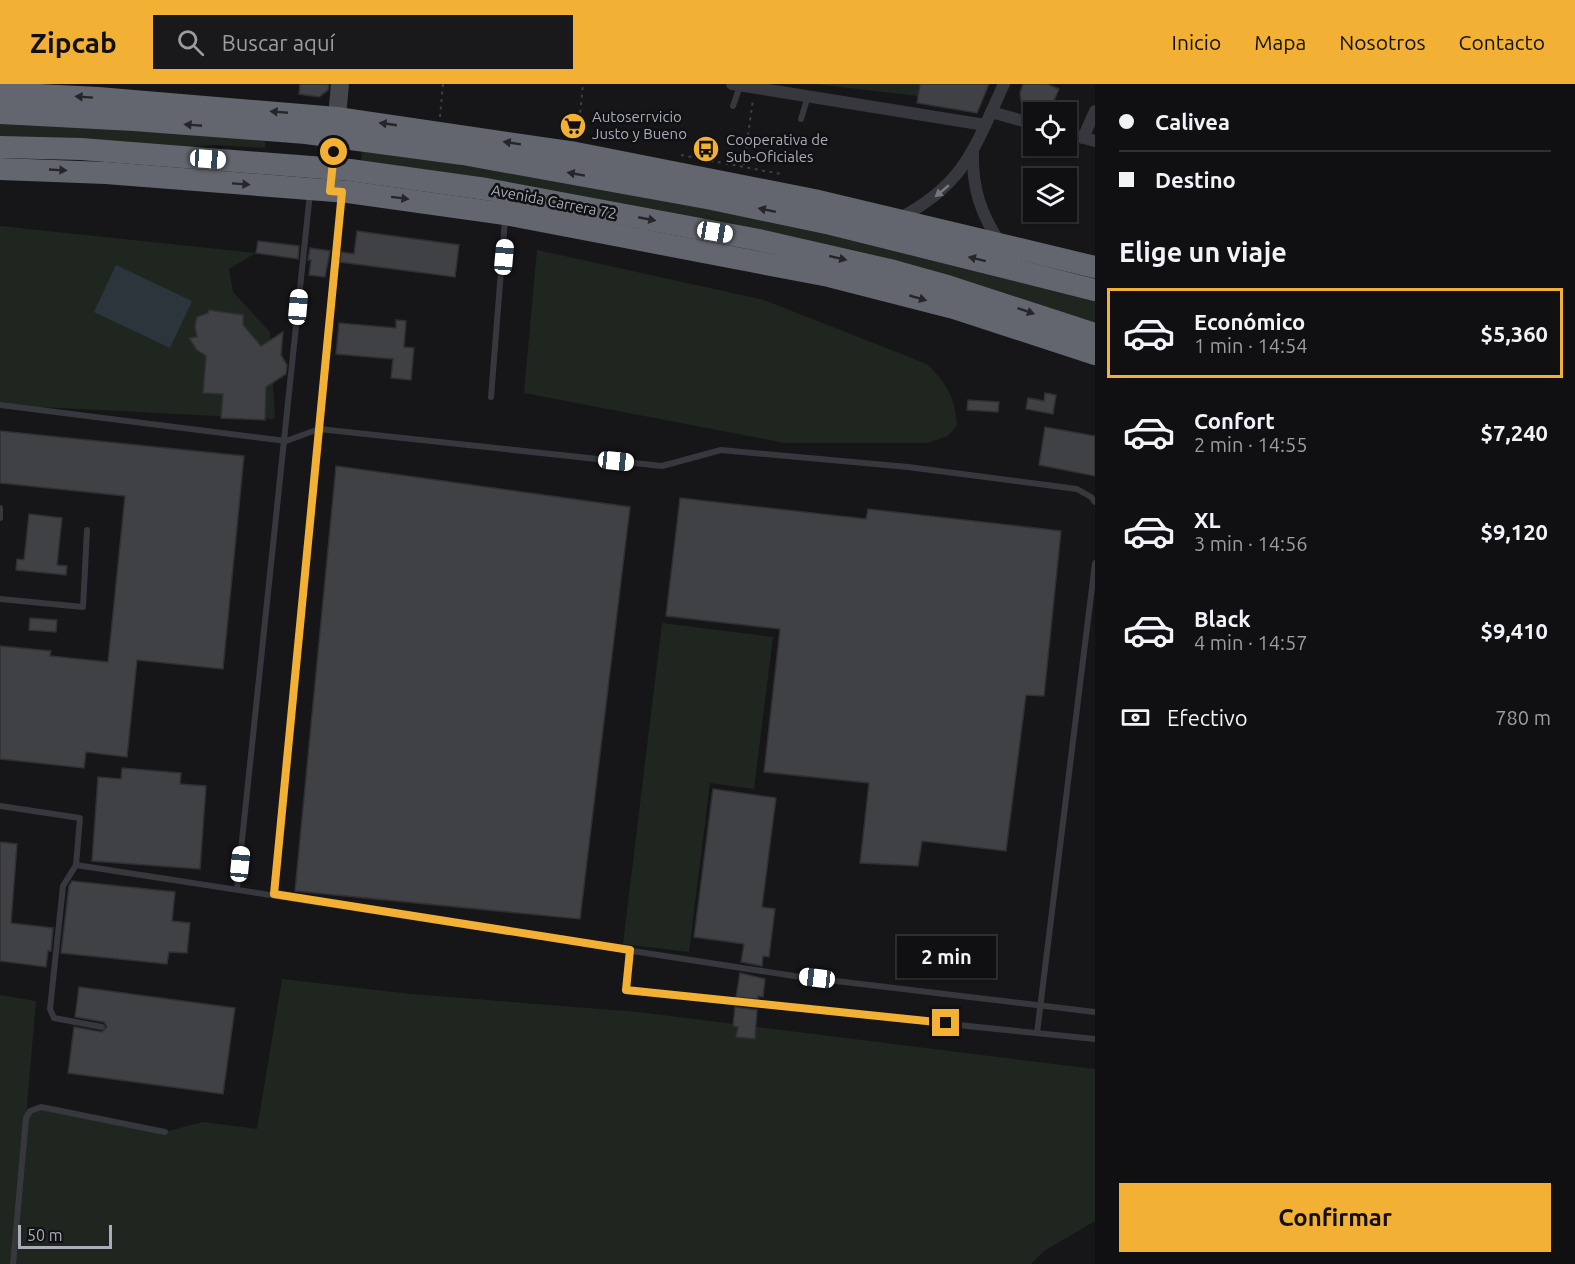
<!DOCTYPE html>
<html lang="es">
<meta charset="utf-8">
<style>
:root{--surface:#101012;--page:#19191b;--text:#f1f3f6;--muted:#9c9d9f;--line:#303032;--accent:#f2b134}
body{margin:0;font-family:Ubuntu,sans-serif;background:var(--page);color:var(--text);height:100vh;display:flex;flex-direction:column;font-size:22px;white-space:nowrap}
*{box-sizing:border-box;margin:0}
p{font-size:20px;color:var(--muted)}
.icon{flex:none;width:33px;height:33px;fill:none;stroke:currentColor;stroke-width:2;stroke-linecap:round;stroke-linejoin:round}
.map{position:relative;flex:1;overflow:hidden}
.sheet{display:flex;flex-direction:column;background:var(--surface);width:480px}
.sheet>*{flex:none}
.banner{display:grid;align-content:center;height:132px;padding:0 24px;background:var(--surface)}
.fabs{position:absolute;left:1023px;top:18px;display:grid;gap:12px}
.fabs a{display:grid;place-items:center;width:54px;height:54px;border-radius:0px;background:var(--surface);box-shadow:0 2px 4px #0004,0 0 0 2px var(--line);font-size:30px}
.scale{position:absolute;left:18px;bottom:15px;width:94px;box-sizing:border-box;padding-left:6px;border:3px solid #a8adb8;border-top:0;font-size:16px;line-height:21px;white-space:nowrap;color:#a8adb8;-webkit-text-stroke:4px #111113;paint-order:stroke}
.end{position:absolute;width:27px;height:27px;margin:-14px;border:8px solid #f2b134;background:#111;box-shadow:0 0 0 3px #111}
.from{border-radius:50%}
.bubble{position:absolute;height:42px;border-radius:0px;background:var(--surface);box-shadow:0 2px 4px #0004,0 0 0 2px var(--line);font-size:20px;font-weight:600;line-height:42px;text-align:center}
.car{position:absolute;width:18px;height:36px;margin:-18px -9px;border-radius:8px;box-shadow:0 0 4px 2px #0007;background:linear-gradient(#fff 24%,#345 0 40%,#fff 0 76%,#345 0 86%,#fff 0)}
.banner b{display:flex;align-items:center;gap:21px;height:57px;font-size:22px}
.banner b+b{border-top:2px solid var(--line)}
.banner i{width:15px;height:15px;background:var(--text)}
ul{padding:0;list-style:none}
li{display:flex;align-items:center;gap:18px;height:90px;margin:0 12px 9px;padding:0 12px;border:3px solid transparent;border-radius:0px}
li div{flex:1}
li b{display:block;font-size:22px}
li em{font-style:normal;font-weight:600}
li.active{border-color:var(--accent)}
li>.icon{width:54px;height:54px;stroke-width:1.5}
h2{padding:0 24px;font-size:27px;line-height:72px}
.pay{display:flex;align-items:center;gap:15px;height:66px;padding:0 24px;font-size:22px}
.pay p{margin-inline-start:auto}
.button{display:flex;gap:12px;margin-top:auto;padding:12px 24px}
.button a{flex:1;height:69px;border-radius:0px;background:var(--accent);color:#111;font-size:24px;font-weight:600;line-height:69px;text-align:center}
header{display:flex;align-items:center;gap:36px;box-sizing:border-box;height:84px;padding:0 30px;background:var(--accent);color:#111}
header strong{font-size:28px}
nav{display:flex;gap:33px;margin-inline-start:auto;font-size:21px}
.search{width:420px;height:54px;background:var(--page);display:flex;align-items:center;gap:15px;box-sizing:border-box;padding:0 21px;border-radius:0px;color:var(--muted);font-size:22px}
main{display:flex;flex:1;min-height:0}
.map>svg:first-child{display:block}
</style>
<header>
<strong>Zipcab</strong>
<div class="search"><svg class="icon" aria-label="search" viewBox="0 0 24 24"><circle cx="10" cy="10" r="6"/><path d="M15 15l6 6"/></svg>Buscar aquí</div>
<nav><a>Inicio</a><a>Mapa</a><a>Nosotros</a><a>Contacto</a></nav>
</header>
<main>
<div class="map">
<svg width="1095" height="1180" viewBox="0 0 1095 1180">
<rect width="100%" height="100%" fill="#161618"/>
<g fill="#1e261f">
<polygon points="814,0 920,0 918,12"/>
<polygon points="0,36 266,52 265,64 214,61 171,66 0,57"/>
<polygon points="362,61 675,115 1095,211 1095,243 361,80"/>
<polygon points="0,142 256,169 229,185 233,208 270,248 275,335 0,321"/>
<path d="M537,166l227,50 163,64c20,20 28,33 30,62l-9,10 -21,7h-142l-261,-50z"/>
<polygon points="662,539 773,553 754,705 710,699 689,868 623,860"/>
<polygon points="282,895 411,910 639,928 1095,985 1095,1137 1044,1167 1031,1180 0,1180 0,911 36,917 26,1033 30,1027 41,1023 165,1048 203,1038 257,1045"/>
</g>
<polygon fill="#2c353c" points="116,181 192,217 170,264 94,228"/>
<g fill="#404145" stroke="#303034" stroke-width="1.5">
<polygon points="300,0 329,0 328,6 319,13 299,10"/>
<polygon points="920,0 989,0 977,29 917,19"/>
<polygon points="1023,0 1047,0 1059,5 1049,28 1044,28 1021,17 1020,9"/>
<polygon points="357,147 459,161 455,193 340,178 341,168 354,170"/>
<polygon points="258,157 299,162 298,175 256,169"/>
<polygon points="310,164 330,167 325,193 309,191 311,176 308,176"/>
<polygon points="209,226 243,231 243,241 261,262 283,248 281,271 287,281 286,290 266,303 265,336 221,334 223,310 203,309 206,272 197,266 189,254 197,253 195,242 197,233 208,229"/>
<polygon points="396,236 406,237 404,263 414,264 411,296 391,294 393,275 336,270 339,239 396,244"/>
<polygon points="1045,309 1056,311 1053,330 1026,325 1028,314 1044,317"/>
<polygon points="968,316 999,318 998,328 967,326"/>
<polygon points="1045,343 1095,352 1095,392 1039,381"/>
<polygon points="0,347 244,372 223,585 137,576 127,673 86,668 84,684 0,675 0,562 51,567 50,572 108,578 125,412 0,399"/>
<polygon points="336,382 630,423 580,835 295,807"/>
<polygon points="680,414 866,435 868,425 1061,447 1044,612 1026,611 1006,767 922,757 918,782 860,779 869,699 764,688 780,545 666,532"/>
<polygon points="29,430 62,434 57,481 67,482 66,491 16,486 17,475 24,476"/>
<polygon points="30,534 57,536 56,548 29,546"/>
<polygon points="122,684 181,689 180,700 206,702 200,785 92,777 98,693 121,695"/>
<polygon points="713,705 776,714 762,823 775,825 769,873 763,872 762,882 741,878 744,860 694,853"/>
<polygon points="0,758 17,760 11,839 53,844 51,867 48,867 46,883 0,877"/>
<polygon points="72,797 175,808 172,837 190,839 187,869 169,868 167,880 61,869 69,802"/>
<polygon points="740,889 765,895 763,913 758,912 758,915 736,913"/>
<polygon points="79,903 235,924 223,1010 68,989 74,943 102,948 107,943 104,938 75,933"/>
<polygon points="735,923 757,926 755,955 736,953 738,943 733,942"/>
</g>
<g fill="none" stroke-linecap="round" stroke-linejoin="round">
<g stroke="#3d3f44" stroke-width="2" stroke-dasharray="3 4.5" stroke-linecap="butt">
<polyline points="440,33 443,0"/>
<polyline points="578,51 583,0"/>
<polyline points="681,71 781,90"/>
<polyline points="744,81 753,15"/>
</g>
<g stroke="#37383d" stroke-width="6">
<polyline points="733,22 740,2"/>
<polyline points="801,35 808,12"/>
<polyline points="491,313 505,136"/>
<polyline points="0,321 286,357 319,345 662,382 721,366 908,383 1077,405 1091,413 1095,418"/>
<polyline points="0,424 0,434"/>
<polyline points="0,515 83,523 87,446"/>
<polyline points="0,722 80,734 76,781 794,892 1095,928"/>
<polyline points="76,781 63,802 50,925 54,934 102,943"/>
<polyline points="237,804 310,109"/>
<polyline points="274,810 341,111"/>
<polyline points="630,866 626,907 1095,955"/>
<polyline points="1037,949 1095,479"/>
<polyline points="13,1180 26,1034 30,1027 41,1023 165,1048"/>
</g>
<g stroke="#37383d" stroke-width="12">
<polyline points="732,0 985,41"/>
<polyline points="991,28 1034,40"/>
<polyline points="1066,49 1095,57"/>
<polyline points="1083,54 1095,27"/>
<path d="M973,69c-1,35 8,62 28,91"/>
<path d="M900,134c66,-35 74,-70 104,-134"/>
</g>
<polyline stroke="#45474d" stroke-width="18" points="331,97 340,0"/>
<g stroke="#63666e" stroke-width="22">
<polyline points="0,9 98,14 337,34 576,69 814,116 1095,183"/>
<polyline points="0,29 134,36 306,49 463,70 712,115 831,140 1095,206"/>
<polyline points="0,63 81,65 350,86 486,105 759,156 894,187 944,201 1095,250"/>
<polyline points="0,85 106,89 348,108 505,130 829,192 954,224 1095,270"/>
</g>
</g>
<defs><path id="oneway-solid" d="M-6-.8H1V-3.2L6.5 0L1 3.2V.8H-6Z" transform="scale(1.5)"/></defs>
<g fill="#26262a">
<use href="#oneway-solid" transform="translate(84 13) rotate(-176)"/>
<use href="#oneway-solid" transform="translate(279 28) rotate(-175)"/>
<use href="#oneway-solid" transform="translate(388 40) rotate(-172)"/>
<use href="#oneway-solid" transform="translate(193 41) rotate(-175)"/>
<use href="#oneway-solid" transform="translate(512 59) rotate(-171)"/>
<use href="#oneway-solid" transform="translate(58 86) rotate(3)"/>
<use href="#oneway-solid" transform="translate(576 90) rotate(-170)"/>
<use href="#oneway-solid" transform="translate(241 100) rotate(4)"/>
<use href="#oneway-solid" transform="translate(400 114) rotate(7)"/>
<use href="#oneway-solid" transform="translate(767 126) rotate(-168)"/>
<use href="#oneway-solid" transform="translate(647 135) rotate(11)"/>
<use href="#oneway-solid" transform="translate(838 174) rotate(13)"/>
<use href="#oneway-solid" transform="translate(977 175) rotate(-166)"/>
<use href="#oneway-solid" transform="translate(918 214) rotate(16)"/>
<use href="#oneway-solid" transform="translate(1026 227) rotate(19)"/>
</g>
<use fill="#757881" href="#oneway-solid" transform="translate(942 107) rotate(140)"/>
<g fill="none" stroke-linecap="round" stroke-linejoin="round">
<polyline stroke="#f2b134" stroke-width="8" points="334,68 330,107 342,108 274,810 630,866 626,906 946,939"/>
</g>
<defs>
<symbol id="supermarket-disc" viewBox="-11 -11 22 22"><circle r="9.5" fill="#f2b134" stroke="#111113"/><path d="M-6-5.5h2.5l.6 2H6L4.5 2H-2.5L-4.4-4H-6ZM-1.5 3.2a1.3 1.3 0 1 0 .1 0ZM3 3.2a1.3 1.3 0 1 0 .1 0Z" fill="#111"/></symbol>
<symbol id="bus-disc" viewBox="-11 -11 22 22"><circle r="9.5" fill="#f2b134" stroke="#111113"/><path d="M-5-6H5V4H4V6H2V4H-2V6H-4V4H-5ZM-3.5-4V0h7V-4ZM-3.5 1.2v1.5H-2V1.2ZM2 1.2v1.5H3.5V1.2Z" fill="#111"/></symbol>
</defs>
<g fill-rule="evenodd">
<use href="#supermarket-disc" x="558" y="27" width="30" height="30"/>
<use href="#bus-disc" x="691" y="50" width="30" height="30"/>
</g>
<g text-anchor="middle" stroke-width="5" stroke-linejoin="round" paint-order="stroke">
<g font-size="15" fill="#a8adb8" stroke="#111113" text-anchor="start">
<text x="592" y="38">Autoserrvicio<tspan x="592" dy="17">Justo y Bueno</tspan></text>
<text x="726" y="61">Cooperativa de<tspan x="726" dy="17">Sub-Oficiales</tspan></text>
</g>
<g font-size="15" fill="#a8adb8" stroke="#111113">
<text transform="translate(554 118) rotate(11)" y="5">Avenida Carrera 72</text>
</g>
</g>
</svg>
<div class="fabs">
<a><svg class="icon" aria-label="locate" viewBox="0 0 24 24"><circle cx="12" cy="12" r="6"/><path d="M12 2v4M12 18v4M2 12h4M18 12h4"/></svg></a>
<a><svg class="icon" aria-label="layers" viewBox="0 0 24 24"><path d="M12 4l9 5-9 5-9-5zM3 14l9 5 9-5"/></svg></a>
</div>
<div class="scale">50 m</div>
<i class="end from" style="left:334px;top:68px"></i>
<i class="end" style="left:946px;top:939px"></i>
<div class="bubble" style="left:897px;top:852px;width:99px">2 min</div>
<i class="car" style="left:208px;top:75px;rotate:94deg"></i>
<i class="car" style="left:715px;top:148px;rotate:100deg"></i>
<i class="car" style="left:504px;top:173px;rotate:5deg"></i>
<i class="car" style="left:298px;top:223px;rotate:5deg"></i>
<i class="car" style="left:616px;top:377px;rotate:96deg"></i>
<i class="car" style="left:240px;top:780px;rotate:6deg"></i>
<i class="car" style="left:817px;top:894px;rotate:277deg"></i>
</div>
<section class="sheet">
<div class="banner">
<b><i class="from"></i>Calivea</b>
<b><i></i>Destino</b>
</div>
<h2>Elige un viaje</h2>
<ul>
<li class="active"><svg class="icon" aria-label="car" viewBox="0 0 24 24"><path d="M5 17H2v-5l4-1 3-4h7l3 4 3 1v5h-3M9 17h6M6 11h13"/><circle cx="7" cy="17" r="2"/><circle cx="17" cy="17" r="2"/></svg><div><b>Económico</b><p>1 min · 14:54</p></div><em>$5,360</em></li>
<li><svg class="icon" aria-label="car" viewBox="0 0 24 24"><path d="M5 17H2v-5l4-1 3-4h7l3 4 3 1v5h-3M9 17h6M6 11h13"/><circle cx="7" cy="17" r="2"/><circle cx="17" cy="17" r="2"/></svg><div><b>Confort</b><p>2 min · 14:55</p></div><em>$7,240</em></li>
<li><svg class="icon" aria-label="car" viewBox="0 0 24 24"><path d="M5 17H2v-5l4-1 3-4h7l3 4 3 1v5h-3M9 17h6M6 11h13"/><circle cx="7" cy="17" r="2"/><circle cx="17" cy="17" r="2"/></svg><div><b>XL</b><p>3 min · 14:56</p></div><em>$9,120</em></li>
<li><svg class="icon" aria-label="car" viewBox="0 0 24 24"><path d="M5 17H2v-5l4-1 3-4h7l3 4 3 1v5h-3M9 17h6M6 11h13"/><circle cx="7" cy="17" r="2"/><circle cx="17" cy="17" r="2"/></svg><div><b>Black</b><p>4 min · 14:57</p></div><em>$9,410</em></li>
</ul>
<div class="pay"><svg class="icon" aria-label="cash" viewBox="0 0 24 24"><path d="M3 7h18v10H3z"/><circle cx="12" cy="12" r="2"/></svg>Efectivo<p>780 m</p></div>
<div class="button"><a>Confirmar</a></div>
</section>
</main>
